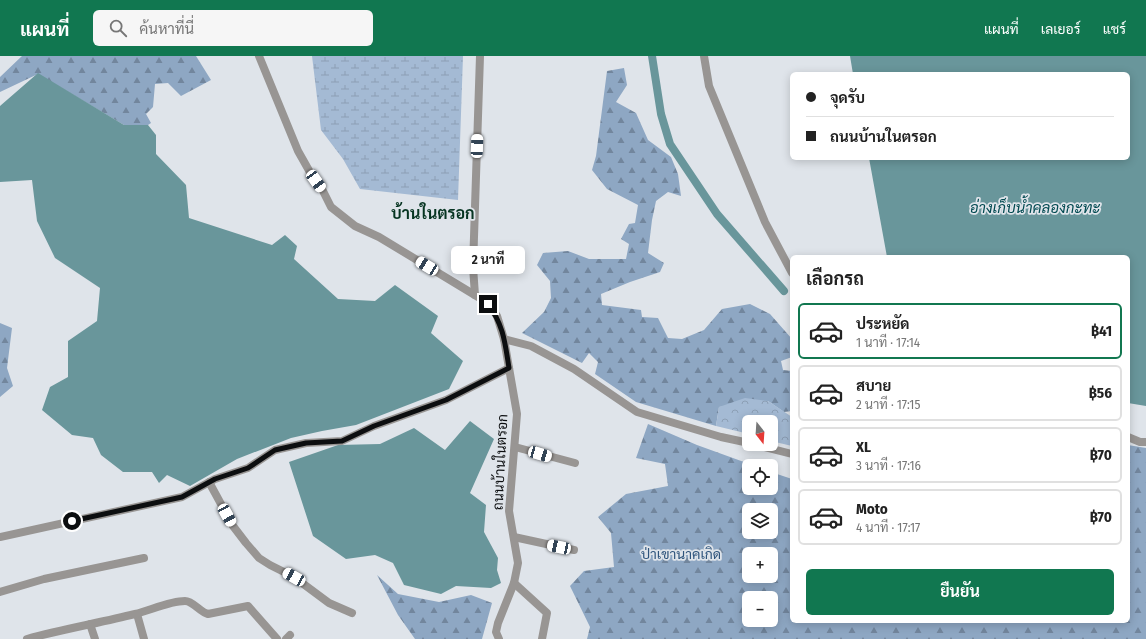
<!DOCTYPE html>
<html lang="th">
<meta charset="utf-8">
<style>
:root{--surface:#fff;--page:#f6f6f6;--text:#222;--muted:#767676;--line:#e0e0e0;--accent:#117750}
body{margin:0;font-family:"Fira Sans Condensed",Sarabun,sans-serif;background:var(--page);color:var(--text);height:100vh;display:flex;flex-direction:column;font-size:15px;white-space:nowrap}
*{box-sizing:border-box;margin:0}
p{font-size:13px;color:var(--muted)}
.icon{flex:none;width:22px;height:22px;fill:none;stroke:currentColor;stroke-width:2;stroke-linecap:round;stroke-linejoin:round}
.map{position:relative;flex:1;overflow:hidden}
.details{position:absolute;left:790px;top:199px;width:340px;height:368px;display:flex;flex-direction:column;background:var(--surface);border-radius:6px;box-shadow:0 2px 10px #0003}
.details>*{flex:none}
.top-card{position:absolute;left:790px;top:16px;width:340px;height:88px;border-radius:6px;box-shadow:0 2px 10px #0003;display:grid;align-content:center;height:88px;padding:0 16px;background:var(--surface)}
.needle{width:26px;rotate:163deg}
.tools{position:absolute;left:742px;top:359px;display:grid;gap:8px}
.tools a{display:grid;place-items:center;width:36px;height:36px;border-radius:6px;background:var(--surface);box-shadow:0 2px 10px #0003;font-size:20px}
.end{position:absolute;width:18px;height:18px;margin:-9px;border:5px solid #0c0e10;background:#fff;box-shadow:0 0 0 2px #fff}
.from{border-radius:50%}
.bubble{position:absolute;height:28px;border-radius:6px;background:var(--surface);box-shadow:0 2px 10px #0003;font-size:13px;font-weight:700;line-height:28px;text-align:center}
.car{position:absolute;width:12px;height:24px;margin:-12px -6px;border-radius:5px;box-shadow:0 0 3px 1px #0007;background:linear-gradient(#fff 24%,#345 0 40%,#fff 0 76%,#345 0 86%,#fff 0)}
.top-card b{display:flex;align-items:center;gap:14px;height:38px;font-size:15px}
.top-card b+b{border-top:1px solid var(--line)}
.top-card i{width:10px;height:10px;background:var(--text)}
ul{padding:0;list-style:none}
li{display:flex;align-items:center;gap:12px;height:56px;margin:0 8px 6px;padding:0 8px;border:2px solid var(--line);border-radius:6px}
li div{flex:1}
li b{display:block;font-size:15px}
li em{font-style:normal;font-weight:700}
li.on{border-color:var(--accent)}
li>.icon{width:36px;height:36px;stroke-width:1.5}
h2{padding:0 16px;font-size:18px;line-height:48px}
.primary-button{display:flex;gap:8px;margin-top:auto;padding:8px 16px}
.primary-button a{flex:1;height:46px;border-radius:6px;background:var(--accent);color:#fff;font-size:16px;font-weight:700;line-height:46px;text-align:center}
header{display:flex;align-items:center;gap:24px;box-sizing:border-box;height:56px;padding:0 20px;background:var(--accent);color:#fff}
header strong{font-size:19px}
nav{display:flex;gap:22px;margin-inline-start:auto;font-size:14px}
.search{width:280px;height:36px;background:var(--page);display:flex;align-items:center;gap:10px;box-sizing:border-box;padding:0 14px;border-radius:6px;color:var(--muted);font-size:15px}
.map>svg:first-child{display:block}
</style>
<header>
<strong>แผนที่</strong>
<div class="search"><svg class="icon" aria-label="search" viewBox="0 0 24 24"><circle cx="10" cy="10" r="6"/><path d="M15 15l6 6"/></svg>ค้นหาที่นี่</div>
<nav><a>แผนที่</a><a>เลเยอร์</a><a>แชร์</a></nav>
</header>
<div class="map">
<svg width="1146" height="583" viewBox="0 0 1146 583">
<defs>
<pattern id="forest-firs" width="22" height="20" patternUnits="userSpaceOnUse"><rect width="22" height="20" fill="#8ea7c3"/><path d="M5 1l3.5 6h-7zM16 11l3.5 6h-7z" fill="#72869d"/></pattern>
<pattern id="wetland-marsh" width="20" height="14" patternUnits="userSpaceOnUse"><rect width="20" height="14" fill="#a4bad4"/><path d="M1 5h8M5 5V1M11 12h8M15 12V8" fill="none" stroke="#8c9fb5"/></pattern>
<pattern id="park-crowns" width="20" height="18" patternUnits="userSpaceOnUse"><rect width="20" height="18" fill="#a4bad4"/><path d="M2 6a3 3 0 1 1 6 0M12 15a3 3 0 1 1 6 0" fill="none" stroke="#8c9fb5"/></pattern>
</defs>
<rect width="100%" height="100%" fill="#dfe4ea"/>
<g fill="url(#forest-firs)" fill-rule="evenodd">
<polygon points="22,0 196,0 211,24 181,40 168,27 155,28 153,51 146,58 151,67 148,69 124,69 38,18 0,36 0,21"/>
<polygon points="624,12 627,29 616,46 636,57 648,84 671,101 678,118 681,140 668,136 656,145 652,164 648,197 664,207 660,216 630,226 601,238 602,249 641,254 642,261 658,262 668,282 682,283 704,274 722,253 750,248 770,258 792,283 792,301 781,305 783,314 792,315 792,355 784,356 768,345 719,351 716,370 636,346 595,318 598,306 589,297 582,307 522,277 544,256 551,242 550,225 537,209 543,197 568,195 589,203 626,203 629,188 621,183 629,168 635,167 638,149 607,133 592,114 596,100 607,15"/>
<polygon points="0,267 12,272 7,312 13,330 0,341"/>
<path d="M648,368l49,21 58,21h-6v22h22v-16l21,7v142h336v-176l18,3v191h-559l3,-12 -20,-41 14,-15 30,-4 -3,-34 -13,-16 28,-23 42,-8 -3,-22 -29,-6zM749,454h22v22h-22zM749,498h22v22h-22zM749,542h22v22h-22z"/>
<polygon points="377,519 398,538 439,546 471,539 492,547 482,583 415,583 398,559"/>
</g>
<polygon fill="url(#wetland-marsh)" points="312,0 463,0 458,144 360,133 343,103 321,74"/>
<polygon fill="url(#park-crowns)" points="745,342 768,345 792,361 792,390 771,385 771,366 749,366 749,378 716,370 719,351"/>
<g fill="#69969b">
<polygon points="850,0 1146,0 1146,350 1128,347 1128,201 887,201 869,102 1128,102 1128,18 853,18"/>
<polygon points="38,17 124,69 148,69 156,79 156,98 186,129 189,162 272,189 285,179 297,190 294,203 338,243 375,245 395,229 438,260 431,277 463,305 449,333 356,369 322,375 291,382 237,403 190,430 167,419 159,427 152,416 123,416 101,399 93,382 72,379 42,354 50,331 68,321 68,285 97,265 100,232 55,202 37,165 32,124 0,126 0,50"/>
<polygon points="470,365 494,383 470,437 486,449 484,476 498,502 497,514 501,527 491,532 456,530 441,538 404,529 393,507 375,499 346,503 313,480 289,406 338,389 380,388 414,372 445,394"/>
</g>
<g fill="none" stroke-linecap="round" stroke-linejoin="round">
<polyline stroke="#69969b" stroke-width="8" points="652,0 661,58 670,88 717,158 784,235"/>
<g stroke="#989593" stroke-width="8">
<polyline points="259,0 298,95 311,118 322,133 331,151 355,170 379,181 488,247 497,260 504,283 517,358 509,455 518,507 514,527 498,567 496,576 499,583"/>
<polyline points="704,0 709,30 765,166 792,217"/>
<polyline points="475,239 473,211 480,0"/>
<polyline points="504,283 531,290 574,313 637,356 721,381 749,387"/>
<polyline points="1128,381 1140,386 1146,386"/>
<polyline points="753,388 792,398"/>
<polyline points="515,391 575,407"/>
<polyline points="209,426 233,470 246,487 259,502 270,509 294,521 329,547 352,557"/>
<polyline points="0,481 182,441 215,423 248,412 275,394 306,387 342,385 374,370 446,344 509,312"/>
<polyline points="514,481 574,494"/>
<polyline points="514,527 547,557 542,583"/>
<polyline points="0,536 44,523 144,502"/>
<polyline points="137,558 144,583"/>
<polyline points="90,568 95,583"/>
<path d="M27,583c36,-10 72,-16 108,-25 16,-4 35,-13 50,-13 8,0 15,11 23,13l40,-8 29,33"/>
<polyline points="286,583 290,579"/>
</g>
</g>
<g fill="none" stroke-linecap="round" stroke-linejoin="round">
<path stroke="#0c0e10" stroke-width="5" d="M72,465l110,-24 33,-18 33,-11 27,-18 31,-7 36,-2 32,-15 72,-26 63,-32c-4,-25 -5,-42 -21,-64"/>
</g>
<g text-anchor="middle" stroke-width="3.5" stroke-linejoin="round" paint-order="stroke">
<g font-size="14" fill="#0c0e10" stroke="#dfe4ea">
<text transform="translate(500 406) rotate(-87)" y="5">ถนนบ้านในตรอก</text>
</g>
<g font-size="14" fill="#2e547c" stroke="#dfe4ea">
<text x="681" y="503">ป่าเขานาคเกิด</text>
</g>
<g font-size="15" font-style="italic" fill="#004950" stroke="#dfe4ea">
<text x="1035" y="157">อ่างเก็บน้ำคลองกะทะ</text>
</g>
<g font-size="16" font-weight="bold" fill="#073522" stroke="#dfe4ea">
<text x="433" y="163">บ้านในตรอก</text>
</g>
</g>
</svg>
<div class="tools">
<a><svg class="needle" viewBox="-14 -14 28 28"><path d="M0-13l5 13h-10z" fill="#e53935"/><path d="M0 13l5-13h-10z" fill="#767676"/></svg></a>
<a><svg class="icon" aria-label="locate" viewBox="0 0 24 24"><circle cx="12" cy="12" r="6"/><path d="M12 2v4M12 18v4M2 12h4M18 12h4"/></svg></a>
<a><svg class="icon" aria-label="layers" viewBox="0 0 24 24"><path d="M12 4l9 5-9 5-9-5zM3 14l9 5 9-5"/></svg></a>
<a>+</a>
<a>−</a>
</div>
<i class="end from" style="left:72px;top:465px"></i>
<i class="end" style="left:488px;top:248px"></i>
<div class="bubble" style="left:451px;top:190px;width:74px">2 นาที</div>
<i class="car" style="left:477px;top:90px;rotate:2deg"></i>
<i class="car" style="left:316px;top:125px;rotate:144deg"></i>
<i class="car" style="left:427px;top:210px;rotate:301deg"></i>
<i class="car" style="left:540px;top:398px;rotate:106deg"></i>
<i class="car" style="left:227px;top:459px;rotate:151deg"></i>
<i class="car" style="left:559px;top:491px;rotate:282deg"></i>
<i class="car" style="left:294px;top:521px;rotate:299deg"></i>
<div class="top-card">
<b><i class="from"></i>จุดรับ</b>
<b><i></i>ถนนบ้านในตรอก</b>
</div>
<section class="details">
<h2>เลือกรถ</h2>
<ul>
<li class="on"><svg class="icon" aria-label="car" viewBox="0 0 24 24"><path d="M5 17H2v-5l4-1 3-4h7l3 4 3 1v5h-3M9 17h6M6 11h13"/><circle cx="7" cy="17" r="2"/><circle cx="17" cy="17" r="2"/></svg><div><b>ประหยัด</b><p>1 นาที · 17:14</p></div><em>฿41</em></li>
<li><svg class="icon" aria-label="car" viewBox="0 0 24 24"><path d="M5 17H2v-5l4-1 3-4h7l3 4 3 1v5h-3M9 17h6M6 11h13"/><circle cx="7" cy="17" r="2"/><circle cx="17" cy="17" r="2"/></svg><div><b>สบาย</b><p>2 นาที · 17:15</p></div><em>฿56</em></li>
<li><svg class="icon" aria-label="car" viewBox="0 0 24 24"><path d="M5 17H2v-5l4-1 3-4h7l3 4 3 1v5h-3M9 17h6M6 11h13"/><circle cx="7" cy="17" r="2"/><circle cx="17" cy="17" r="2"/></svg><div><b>XL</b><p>3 นาที · 17:16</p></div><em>฿70</em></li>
<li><svg class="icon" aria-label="car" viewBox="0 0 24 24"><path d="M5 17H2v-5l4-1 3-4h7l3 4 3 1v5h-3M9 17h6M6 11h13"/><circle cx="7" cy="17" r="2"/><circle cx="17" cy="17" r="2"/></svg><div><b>Moto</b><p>4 นาที · 17:17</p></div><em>฿70</em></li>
</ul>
<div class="primary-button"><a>ยืนยัน</a></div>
</section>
</div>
